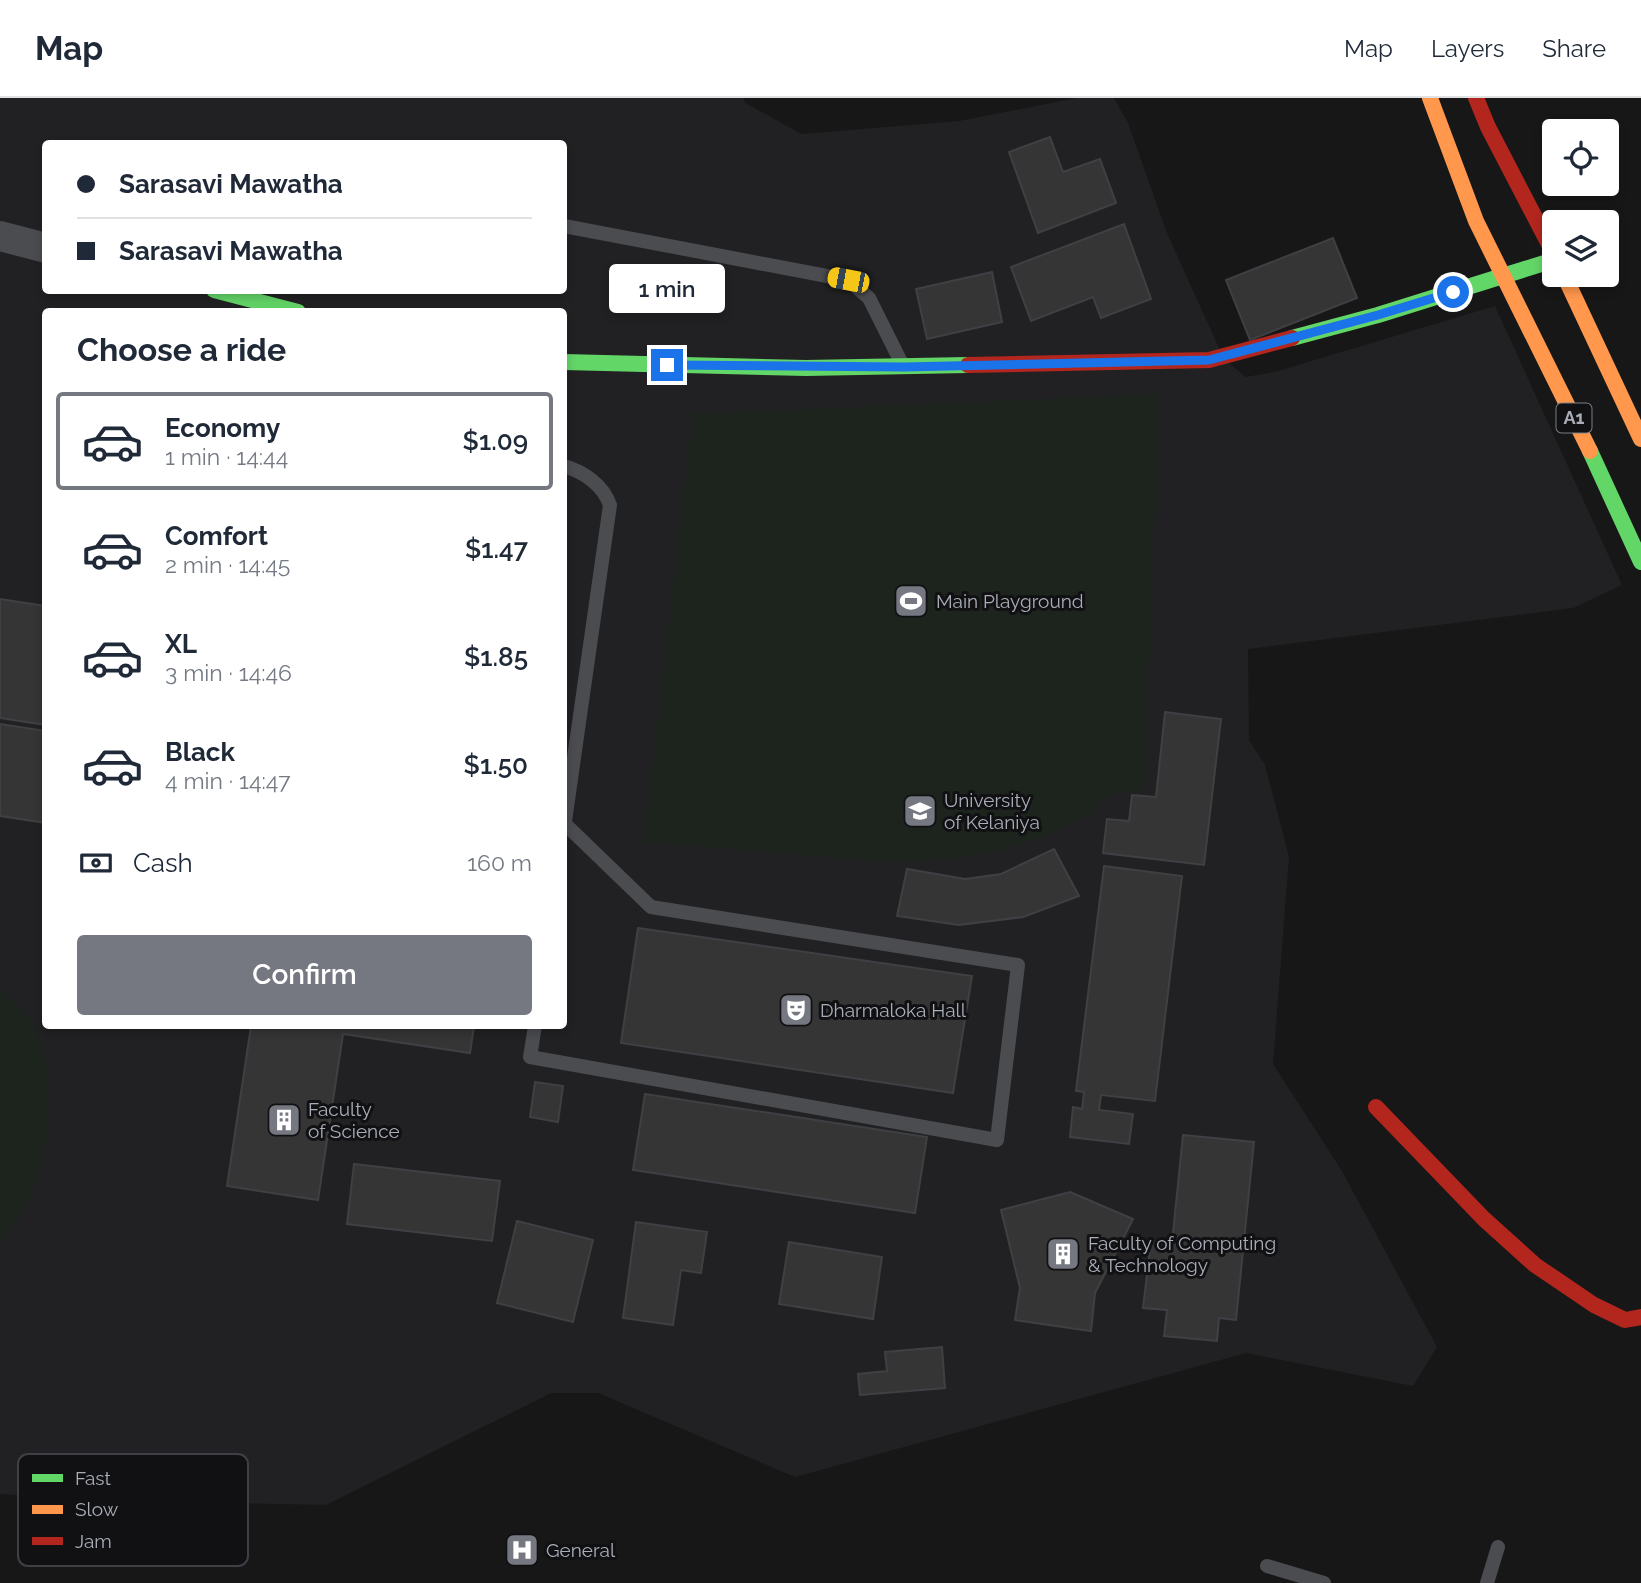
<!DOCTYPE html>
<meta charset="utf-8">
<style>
:root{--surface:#fff;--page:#f2f2f3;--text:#1f2937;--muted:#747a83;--line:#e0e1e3;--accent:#757880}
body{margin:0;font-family:Raleway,sans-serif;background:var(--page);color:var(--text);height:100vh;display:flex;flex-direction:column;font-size:26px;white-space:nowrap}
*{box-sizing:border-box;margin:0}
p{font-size:23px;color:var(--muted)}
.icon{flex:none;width:38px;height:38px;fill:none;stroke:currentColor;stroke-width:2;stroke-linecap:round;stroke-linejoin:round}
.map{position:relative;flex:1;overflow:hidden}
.details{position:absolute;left:42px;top:210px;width:525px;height:721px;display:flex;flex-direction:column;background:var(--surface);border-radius:7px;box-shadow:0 4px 10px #0003}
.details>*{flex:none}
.banner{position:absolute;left:42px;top:42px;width:525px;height:154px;border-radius:7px;box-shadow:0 4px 10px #0003;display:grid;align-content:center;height:154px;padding:0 35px;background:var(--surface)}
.fabs{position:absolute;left:1542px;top:21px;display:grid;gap:14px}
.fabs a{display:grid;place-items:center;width:77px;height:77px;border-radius:7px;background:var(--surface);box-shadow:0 4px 10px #0003;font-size:35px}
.end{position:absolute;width:32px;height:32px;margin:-16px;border:9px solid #1a73e8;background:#fff;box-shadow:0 0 0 4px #fff}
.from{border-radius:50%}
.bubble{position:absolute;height:49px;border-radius:7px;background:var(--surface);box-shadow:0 4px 10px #0003;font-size:23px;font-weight:600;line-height:49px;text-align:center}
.car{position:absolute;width:21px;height:42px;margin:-21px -10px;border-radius:9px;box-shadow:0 0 5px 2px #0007;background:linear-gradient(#f5c518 24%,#345 0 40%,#f5c518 0 76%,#345 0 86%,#f5c518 0)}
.banner b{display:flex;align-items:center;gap:24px;height:66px;font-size:26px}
.banner b+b{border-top:2px solid var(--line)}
.banner i{width:18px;height:18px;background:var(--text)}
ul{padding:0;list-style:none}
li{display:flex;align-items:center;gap:21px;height:98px;margin:0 14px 10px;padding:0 21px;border:4px solid transparent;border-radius:7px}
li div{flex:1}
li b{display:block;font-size:26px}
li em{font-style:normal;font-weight:600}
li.active{border-color:var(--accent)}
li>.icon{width:63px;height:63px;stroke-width:1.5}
h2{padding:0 35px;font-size:32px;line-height:84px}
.pay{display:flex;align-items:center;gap:18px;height:77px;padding:0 35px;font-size:26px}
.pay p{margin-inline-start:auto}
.cta{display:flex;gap:14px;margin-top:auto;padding:14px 35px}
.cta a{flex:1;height:80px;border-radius:7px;background:var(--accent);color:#fff;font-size:28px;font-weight:600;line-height:80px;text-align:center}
header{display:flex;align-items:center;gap:42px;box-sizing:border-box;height:98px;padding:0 35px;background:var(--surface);border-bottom:2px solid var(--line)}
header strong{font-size:33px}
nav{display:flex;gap:38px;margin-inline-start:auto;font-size:24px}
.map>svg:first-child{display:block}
</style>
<header>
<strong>Map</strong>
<nav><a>Map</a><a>Layers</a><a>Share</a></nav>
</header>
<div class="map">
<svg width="1641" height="1485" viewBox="0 0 1641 1485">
<rect width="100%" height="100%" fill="#171717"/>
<path fill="#212123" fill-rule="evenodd" d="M0,0h744v4l57,32 158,-13 118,-23h37l14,25 39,110 57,126 22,18 32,-6 217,-65 127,279 -49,23 -325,41 1,91 16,25 24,92 -16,207 69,107 95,176 -24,39 -167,-33 -451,124 -197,-84h-47l-225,112 -182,-4 -144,-7zM46,46h518v146h-518zM46,214h518v714h-518z"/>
<g fill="#1d241e">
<polygon points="1159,296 1144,691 1113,696 1085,718 1063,729 1033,742 977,758 895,765 644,744 693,316"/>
<path d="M0,891c9,8 19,17 27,27 35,44 23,145 -2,192 -7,13 -17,24 -25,36z"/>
</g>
<g fill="#353536" stroke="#3f4043" stroke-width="2">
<polygon points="1050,39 1063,74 1100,61 1116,105 1038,135 1009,54"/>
<polygon points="1124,126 1151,201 1101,220 1093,199 1031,223 1011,169"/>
<polygon points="1333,140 1357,200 1250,242 1226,182"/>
<polygon points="992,174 1002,224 927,241 916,191"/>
<polygon points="0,501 46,508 46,627 0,620"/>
<polygon points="1165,614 1221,621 1204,767 1103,755 1107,721 1129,723 1132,697 1156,699"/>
<polygon points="0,626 46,633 46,725 0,718"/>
<polygon points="1054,751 1079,798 1023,819 959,827 897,818 907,771 965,781 1001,776"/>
<polygon points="1104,768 1182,778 1155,1003 1101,997 1099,1012 1133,1016 1129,1046 1070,1039 1073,1009 1082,1011 1084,994 1076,993"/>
<polygon points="638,830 972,878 953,995 621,945"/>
<polygon points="251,928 474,928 470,955 343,936 318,1102 227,1088"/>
<polygon points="535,984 563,988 558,1024 530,1019"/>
<polygon points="645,996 927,1039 915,1115 633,1072"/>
<polygon points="1183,1037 1254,1044 1236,1222 1219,1220 1217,1243 1164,1238 1167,1212 1143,1210 1151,1143 1172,1145"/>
<polygon points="354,1066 500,1083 492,1143 347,1126"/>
<polygon points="1070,1094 1133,1121 1095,1195 1091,1233 1015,1222 1020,1190 1001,1112"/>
<polygon points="517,1123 593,1142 573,1224 497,1205"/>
<polygon points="636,1124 707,1134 701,1175 681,1172 673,1227 623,1220"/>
<polygon points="789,1144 882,1159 873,1221 779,1206"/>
<polygon points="942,1249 945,1290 860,1297 858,1276 887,1273 885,1254"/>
</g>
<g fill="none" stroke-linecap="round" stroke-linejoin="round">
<g stroke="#4b4c50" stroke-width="14">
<polyline points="564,128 848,182 869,200 902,266"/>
<path d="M564,368c20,6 39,19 46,39l-46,323"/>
<polyline points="535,928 530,959 997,1042 1018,867 651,809 564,725"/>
<polyline points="1267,1468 1324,1485"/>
<polyline points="1487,1485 1498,1449"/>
</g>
<polyline stroke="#4b4c50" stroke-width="30" points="0,138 46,150"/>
<g stroke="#63d668" stroke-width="16">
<polyline points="214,192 298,214"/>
<polyline points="1292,240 1378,217 1554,162"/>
<polyline points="564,264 806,270 968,267"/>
<polyline points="1590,353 1641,464"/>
</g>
<g stroke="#ff974d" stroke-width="16">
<polyline points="1430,0 1476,123 1590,353"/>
<polyline points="1564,177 1641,341"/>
</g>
<g stroke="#b3261e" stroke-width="16">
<polyline points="1476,0 1488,29 1554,156"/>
<polyline points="968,267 1209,262 1292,240"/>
<polyline points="1376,1009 1484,1121 1535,1167 1594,1207 1625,1222 1641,1219"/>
</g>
</g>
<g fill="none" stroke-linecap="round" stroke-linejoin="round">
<polyline stroke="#1a73e8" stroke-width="9" points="667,267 904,269 1209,262 1378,217 1453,194"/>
</g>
<defs>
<symbol id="stadium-square" viewBox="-11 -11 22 22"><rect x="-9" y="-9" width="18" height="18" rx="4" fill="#757880" stroke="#111113"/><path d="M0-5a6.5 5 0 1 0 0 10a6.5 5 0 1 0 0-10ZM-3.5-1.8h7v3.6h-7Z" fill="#fff"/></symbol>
<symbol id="university-square" viewBox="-11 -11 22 22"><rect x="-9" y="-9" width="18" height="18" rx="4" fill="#757880" stroke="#111113"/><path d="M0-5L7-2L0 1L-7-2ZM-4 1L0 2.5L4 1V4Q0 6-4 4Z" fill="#fff"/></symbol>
<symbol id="theatre-square" viewBox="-11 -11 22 22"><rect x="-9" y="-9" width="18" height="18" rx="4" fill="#757880" stroke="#111113"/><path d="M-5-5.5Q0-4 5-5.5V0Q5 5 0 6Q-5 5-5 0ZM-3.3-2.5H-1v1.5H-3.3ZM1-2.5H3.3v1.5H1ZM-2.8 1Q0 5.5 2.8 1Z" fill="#fff"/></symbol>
<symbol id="building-square" viewBox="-11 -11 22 22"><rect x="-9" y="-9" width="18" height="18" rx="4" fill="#757880" stroke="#111113"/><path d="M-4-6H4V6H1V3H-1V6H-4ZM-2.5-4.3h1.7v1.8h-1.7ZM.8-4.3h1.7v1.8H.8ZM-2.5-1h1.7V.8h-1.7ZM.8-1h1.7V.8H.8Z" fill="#fff"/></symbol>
<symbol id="hospital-square" viewBox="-11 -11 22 22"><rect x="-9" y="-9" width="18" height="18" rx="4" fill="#757880" stroke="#111113"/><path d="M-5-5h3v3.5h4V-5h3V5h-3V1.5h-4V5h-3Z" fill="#fff"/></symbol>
</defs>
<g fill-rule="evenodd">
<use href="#stadium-square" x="892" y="484" width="38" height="38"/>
<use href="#university-square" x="901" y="694" width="38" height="38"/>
<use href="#theatre-square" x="777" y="893" width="38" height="38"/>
<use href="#building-square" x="265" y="1003" width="38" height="38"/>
<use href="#building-square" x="1044" y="1137" width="38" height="38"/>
<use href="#hospital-square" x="503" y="1433" width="38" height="38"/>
</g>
<g text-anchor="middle" stroke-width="6" stroke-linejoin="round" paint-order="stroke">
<rect fill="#111113" stroke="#7b7e86" stroke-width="2" x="1556.5" y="305.5" width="35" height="29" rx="5"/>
<g font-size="18" font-weight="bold" fill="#a8adb8">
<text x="1574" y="326">A1</text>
</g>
<g font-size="19" fill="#a8adb8" stroke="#111113" text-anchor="start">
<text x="936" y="510">Main Playground</text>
<text x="944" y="709">University<tspan x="944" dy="22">of Kelaniya</tspan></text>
<text x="820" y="919">Dharmaloka Hall</text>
<text x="308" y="1018">Faculty<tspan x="308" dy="22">of Science</tspan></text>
<text x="1088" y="1152">Faculty of Computing<tspan x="1088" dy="22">&amp; Technology</tspan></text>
<text x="546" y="1459">General</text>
</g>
</g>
<rect x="18" y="1356" width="230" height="112" rx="10" fill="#111113" stroke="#3e4045" stroke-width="2"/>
<rect x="32" y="1376" width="31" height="8" fill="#63d668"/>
<rect x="32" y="1407" width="31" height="9" fill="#ff974d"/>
<rect x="32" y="1439" width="31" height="8" fill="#b3261e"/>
<g font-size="19" fill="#a8adb8">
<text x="75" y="1387">Fast</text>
<text x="75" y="1418">Slow</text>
<text x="75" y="1450">Jam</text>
</g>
</svg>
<div class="fabs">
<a><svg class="icon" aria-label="locate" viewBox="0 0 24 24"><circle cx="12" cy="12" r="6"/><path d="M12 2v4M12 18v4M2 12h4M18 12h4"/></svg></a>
<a><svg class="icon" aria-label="layers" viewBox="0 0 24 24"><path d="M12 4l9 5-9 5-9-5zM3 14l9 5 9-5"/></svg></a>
</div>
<i class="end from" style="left:1453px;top:194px"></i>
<i class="end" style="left:667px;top:267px"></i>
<div class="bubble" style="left:609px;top:166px;width:116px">1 min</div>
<i class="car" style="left:848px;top:182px;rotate:281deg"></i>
<div class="banner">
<b><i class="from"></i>Sarasavi Mawatha</b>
<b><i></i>Sarasavi Mawatha</b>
</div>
<section class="details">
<h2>Choose a ride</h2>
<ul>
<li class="active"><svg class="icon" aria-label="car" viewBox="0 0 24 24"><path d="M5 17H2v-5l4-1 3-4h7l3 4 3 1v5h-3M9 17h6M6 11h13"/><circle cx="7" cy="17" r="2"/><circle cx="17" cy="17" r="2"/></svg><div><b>Economy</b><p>1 min · 14:44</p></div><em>$1.09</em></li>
<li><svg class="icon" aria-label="car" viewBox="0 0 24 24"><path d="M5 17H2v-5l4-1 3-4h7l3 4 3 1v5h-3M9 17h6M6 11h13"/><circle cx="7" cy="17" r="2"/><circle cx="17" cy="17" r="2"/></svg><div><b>Comfort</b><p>2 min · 14:45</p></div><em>$1.47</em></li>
<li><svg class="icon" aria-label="car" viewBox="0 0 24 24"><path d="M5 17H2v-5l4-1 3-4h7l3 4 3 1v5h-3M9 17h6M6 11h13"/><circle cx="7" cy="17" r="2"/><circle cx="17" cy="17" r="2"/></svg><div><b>XL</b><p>3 min · 14:46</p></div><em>$1.85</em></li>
<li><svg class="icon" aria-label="car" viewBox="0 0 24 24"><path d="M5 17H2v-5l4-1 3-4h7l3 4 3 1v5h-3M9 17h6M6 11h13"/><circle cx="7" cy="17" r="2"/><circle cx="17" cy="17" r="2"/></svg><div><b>Black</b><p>4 min · 14:47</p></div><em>$1.50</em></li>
</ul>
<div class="pay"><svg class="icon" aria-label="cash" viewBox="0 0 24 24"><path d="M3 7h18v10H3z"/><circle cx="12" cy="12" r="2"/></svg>Cash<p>160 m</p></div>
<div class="cta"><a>Confirm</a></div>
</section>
</div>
